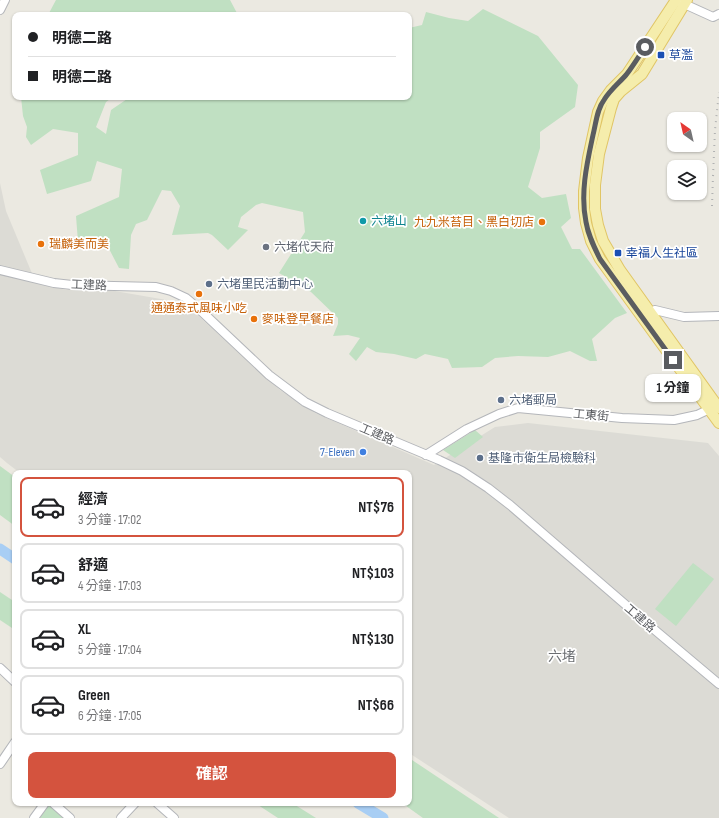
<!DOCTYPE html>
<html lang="zh-TW">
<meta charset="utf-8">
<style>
:root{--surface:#fff;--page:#f2f2f2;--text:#202124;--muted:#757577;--line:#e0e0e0;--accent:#d4533e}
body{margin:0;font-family:"Sofia Sans Condensed","Noto Sans TC",sans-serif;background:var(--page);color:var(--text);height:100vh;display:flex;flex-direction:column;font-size:15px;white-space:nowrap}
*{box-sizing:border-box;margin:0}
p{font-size:13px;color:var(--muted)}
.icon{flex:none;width:22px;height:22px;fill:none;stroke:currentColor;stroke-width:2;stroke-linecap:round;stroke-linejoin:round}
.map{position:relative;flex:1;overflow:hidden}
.details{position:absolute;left:12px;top:470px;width:400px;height:336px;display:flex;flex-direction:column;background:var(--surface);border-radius:8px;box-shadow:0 1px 3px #0004}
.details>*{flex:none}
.guide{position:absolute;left:12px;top:12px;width:400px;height:88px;border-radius:8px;box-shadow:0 1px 3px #0004;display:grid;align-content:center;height:88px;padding:0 16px;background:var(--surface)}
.needle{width:26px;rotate:326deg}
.controls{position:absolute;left:667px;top:112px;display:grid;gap:8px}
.controls a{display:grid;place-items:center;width:40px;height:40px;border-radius:8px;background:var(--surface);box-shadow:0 1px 3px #0004;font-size:20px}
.end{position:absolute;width:18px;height:18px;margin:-9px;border:5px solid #5a5c60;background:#fff;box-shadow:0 0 0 2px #fff}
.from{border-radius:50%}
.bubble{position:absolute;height:28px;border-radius:8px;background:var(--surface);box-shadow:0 1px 3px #0004;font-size:13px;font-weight:700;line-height:28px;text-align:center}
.guide b{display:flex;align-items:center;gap:14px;height:38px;font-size:15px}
.guide b+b{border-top:1px solid var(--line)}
.guide i{width:10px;height:10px;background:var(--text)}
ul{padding:7px 0 0;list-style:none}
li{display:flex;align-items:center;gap:12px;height:60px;margin:0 8px 6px;padding:0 8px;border:2px solid var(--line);border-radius:8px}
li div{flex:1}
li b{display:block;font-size:15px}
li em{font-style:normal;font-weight:700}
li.selected{border-color:var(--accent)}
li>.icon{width:36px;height:36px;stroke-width:1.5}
.primary-button{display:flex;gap:8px;margin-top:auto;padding:8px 16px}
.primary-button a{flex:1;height:46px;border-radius:8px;background:var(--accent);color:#fff;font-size:16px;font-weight:700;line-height:46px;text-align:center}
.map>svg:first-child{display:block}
</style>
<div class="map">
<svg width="719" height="818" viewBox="0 0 719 818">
<rect width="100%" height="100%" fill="#ebe9e1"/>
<polygon fill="#dcdbd5" points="0,183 6,211 36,283 66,290 103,289 184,303 280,390 315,413 434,465 495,427 528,423 708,443 719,456 719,818 509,818 409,753 409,473 20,473 7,463 0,457"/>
<g fill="#c0e0c2">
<polygon points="56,0 230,0 238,15 48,15"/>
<polygon points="483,9 538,36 578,85 575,107 540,132 540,148 528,187 542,198 566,194 571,218 561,227 572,249 580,249 627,313 615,318 592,339 597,361 590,361 570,351 548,357 518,356 495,358 482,367 452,368 448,359 425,354 416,359 394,354 376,352 367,347 356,361 349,354 360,338 348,335 333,336 338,324 338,318 311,292 279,273 305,232 303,212 262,203 256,205 241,217 238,227 248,230 228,250 212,235 208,233 172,235 180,206 171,191 162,190 147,220 136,224 131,235 129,269 119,268 106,243 78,242 76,216 119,197 122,169 97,161 91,181 47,194 40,170 78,155 78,133 53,129 31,145 26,137 27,127 23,116 21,97 113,97 106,102 96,127 106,134 111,110 130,97 409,97 409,28 422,25 426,12 449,18 468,21"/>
<polygon points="475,430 483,437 455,458 443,450"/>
<polygon points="0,466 15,477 15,526 0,515"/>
<polygon points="693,563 714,579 676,626 655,609"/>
<polygon points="0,592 15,602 15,630 0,620"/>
<polygon points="409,758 499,818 423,818 402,803 409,803"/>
<polygon points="49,803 65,818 40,818"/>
<polygon points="255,803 292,803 316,818 278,818"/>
</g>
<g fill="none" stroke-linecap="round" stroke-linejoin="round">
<g stroke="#a8cef4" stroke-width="11">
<polyline points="0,549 15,559"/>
<polyline points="358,803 383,818"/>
</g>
<defs>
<g id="minor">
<polyline points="680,2 713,17 719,14"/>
<polyline points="0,10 5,0"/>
<polyline points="0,270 54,283 72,285 156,287 171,291 186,298 199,309 269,375 305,402 327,413 439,460 462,471 488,488 510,505 656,631 719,684"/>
<polyline points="655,310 684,317 719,316"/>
<polyline points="426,455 467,429 499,414 518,408 622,418 674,420 697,415 714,407"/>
<polyline points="0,668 15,682"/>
<polyline points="0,764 15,742"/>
<polyline points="53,803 70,818"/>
<polyline points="157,803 174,818"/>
<polyline points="34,818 45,803"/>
<polyline points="121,818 135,803"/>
</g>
<g id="major">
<polyline points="676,0 627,74 611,90 603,101 598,112 588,158 584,191 584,208 586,223 591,241 600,259 719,423"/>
<polyline points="687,0 642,74 621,91 614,99 611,108 599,154 595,185 595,209 598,225 603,241 620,270 719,408"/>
</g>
</defs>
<use href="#minor" stroke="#b4b6ba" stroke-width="10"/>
<use href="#major" stroke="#e0c565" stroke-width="12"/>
<use href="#minor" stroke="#fff" stroke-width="8"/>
<use href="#major" stroke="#f5edac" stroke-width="10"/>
<g stroke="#b1b2b2" stroke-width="2" stroke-dasharray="1 5" stroke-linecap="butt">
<polyline points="713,176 715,130 719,92"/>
<polyline points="712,206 713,176 714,170"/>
</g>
</g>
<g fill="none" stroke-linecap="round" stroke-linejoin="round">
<path stroke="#5a5c60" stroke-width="5" d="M645,47c-6,9 -12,19 -19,28 -7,8 -16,15 -22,25 -7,9 -8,23 -11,35 -6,28 -13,58 -7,87 2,13 8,25 14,37l73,101"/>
</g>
<g fill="#1a4fb4" stroke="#fff" stroke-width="1.5">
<rect x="657" y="51" width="8" height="8" rx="2"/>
<rect x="614" y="249" width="8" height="8" rx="2"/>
</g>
<circle fill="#0f9aa8" stroke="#fff" stroke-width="1.5" cx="363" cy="221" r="4"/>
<g fill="#e8710a" stroke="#fff" stroke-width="1.5">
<circle cx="542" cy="222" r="4"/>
<circle cx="41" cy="244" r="4"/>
<circle cx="199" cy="294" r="4"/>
<circle cx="254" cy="319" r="4"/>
</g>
<circle fill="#6b7280" stroke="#fff" stroke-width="1.5" cx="266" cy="247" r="4"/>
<g fill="#5c6f8a" stroke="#fff" stroke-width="1.5">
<circle cx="209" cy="284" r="4"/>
<circle cx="501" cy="400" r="4"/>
<circle cx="480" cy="458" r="4"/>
</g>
<circle fill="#3f7fe0" stroke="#fff" stroke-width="1.5" cx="363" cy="452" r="4"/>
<g text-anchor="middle" stroke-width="3.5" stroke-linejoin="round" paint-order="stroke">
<g font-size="12" fill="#164399" stroke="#fff" text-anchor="start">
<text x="669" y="59">草濫</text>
<text x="626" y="257">幸福人生社區</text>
</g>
<g font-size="12" fill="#0d838f" stroke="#fff" text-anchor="start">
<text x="371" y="225">六堵山</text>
</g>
<g font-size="12" fill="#c56008" stroke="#fff" text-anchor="start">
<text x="534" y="226" text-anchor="end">九九米苔目、黑白切店</text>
<text x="49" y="248">瑞麟美而美</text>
<text x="199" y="312" text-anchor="middle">通通泰式風味小吃</text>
<text x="262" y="323">麥味登早餐店</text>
</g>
<g font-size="12" fill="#5b616d" stroke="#fff" text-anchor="start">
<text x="274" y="251">六堵代天府</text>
</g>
<g font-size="12" fill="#4e5e75" stroke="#fff" text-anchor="start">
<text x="217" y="288">六堵里民活動中心</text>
<text x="509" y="404">六堵郵局</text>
<text x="488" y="462">基隆市衛生局檢驗科</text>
</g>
<g font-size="12" fill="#5a5c60" stroke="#fff">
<text transform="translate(89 285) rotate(2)" y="4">工建路</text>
<text transform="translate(591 415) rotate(5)" y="4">工東街</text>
<text transform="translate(377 434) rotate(23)" y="4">工建路</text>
<text transform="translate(640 618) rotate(41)" y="4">工建路</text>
</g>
<g font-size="12" fill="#366cbe" stroke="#fff" text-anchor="end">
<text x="355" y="456">7-Eleven</text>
</g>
<g font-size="14" fill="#6b6e72" stroke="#fff">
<text x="562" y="661">六堵</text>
</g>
</g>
</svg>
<div class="controls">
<a><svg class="needle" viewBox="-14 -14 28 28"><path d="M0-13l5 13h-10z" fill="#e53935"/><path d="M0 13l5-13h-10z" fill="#757577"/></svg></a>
<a><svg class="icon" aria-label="layers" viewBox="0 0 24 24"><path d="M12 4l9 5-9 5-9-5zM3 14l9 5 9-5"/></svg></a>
</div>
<i class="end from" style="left:645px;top:47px"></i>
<i class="end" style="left:673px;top:360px"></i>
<div class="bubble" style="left:645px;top:374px;width:56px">1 分鐘</div>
<div class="guide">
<b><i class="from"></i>明德二路</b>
<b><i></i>明德二路</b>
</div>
<section class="details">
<ul>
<li class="selected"><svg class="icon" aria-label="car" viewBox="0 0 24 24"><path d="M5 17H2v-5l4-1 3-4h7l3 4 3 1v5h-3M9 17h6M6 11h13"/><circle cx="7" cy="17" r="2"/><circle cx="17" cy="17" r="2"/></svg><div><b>經濟</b><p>3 分鐘 · 17:02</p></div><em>NT$76</em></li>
<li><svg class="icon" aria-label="car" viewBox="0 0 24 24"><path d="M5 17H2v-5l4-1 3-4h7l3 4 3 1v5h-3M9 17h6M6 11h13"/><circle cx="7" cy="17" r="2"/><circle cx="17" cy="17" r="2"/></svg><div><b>舒適</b><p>4 分鐘 · 17:03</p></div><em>NT$103</em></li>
<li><svg class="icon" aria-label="car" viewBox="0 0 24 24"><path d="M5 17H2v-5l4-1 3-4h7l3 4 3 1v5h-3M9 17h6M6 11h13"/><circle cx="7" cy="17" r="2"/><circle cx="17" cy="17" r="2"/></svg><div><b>XL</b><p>5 分鐘 · 17:04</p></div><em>NT$130</em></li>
<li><svg class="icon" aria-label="car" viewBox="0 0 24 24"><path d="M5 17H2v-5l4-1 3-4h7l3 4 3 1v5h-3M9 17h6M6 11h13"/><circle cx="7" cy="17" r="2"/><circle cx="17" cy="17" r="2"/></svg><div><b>Green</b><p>6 分鐘 · 17:05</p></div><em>NT$66</em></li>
</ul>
<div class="primary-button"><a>確認</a></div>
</section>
</div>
